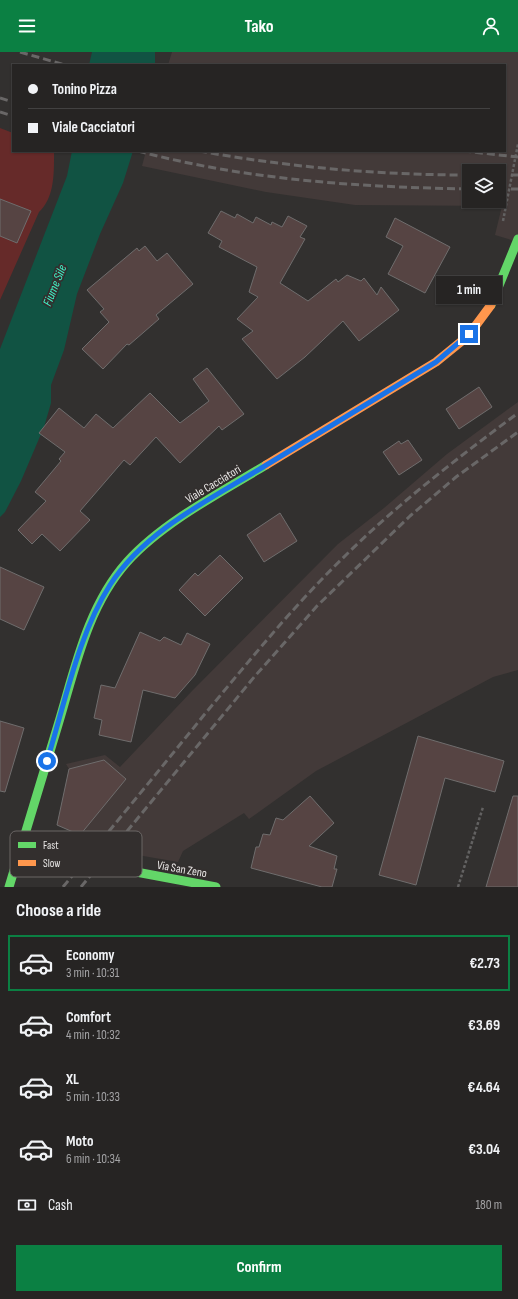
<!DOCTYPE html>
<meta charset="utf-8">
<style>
:root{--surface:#262423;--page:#2e2c2b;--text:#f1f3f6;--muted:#a4a4a6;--line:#424141;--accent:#0b8043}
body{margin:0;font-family:"Sofia Sans Condensed",sans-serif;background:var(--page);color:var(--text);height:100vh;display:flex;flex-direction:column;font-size:15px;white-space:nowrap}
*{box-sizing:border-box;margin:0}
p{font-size:13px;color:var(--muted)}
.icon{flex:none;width:22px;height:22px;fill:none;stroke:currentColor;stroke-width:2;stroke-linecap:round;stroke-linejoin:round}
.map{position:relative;height:835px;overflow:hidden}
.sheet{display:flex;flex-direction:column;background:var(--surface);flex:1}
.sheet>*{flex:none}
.hud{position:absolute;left:12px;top:12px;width:494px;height:88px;border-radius:0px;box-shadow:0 1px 3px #0004,0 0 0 1px var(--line);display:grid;align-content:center;height:88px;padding:0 16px;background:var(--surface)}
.controls{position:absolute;left:462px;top:112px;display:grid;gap:8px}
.controls a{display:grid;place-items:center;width:44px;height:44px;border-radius:0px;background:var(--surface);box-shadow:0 1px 3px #0004,0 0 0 1px var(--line);font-size:20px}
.end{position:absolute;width:18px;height:18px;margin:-9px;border:5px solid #1a73e8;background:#fff;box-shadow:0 0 0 2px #fff}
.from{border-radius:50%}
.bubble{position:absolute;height:28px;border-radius:0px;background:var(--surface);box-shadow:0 1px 3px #0004,0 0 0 1px var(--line);font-size:13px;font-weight:700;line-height:28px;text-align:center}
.hud b{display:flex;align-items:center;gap:14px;height:38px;font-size:15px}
.hud b+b{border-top:1px solid var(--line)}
.hud i{width:10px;height:10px;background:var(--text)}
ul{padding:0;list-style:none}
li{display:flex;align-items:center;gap:12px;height:56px;margin:0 8px 6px;padding:0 8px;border:2px solid transparent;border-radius:0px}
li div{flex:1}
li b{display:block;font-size:15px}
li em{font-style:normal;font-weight:700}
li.current{border-color:var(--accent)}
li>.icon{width:36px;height:36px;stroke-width:1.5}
h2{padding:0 16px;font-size:18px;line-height:48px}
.pay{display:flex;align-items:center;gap:10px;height:44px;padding:0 16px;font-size:15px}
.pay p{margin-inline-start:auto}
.button{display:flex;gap:8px;margin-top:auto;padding:8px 16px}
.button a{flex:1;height:46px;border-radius:0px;background:var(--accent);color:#fff;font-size:16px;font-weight:700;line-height:46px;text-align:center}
header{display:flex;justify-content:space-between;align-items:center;height:52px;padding:0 16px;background:var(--accent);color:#fff;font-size:18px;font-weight:700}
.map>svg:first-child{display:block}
</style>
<header><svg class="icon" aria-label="menu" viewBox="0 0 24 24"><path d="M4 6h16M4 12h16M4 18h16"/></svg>Tako<svg class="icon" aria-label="person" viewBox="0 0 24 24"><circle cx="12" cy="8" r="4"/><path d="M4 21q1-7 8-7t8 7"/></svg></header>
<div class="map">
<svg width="518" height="835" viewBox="0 0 518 835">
<rect width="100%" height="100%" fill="#32302f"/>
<g fill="#433a39" fill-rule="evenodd">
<path d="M172,0h346v190l-23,-7 7,-29 -147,-1 -89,-13 -124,-26 4,-15h359v-86h-337zM469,119h30v30h-30z"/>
<polygon points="518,350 518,618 493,625 316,719 249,767 244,761 183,799 178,810 74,792 86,786 57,773 69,717 66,712 105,703 120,715 192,639 338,492 384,456 447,402"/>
</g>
<path fill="#662a29" d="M0,76l13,5v18h41c0,21 1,46 -15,61l-39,88z"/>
<g fill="#115343">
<polygon points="92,0 155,0 155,13 89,13"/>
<polygon points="72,99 133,99 123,131 100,182 77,242 64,298 51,333 51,351 44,375 21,429 5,460 0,465 0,297 67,124"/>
</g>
<g fill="#564443" stroke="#6f6d6d">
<polygon points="0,147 31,159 17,191 0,184"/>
<polygon points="221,159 235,166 237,162 253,171 256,165 271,173 272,170 282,175 288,164 307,174 300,185 305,187 280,231 308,249 336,227 338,230 347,223 361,229 364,226 377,243 381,235 399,258 359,289 343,269 305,305 277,327 242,287 253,279 237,267 258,245 249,240 257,215 219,195 222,189 208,181"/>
<polygon points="395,166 450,195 425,241 388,222 403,194 386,185"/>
<polygon points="145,194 157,209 167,201 193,232 156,263 159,267 129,293 127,292 103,317 82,297 109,270 100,260 104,257 87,238 137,196 139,199"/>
<polygon points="207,316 244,362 222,378 219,374 180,411 156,385 130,413 124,408 80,459 90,468 60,499 42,482 32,492 18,478 46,449 35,440 61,409 59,407 65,400 39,381 59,356 84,376 96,362 113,376 150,341 180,371 209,349 193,327"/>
<polygon points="479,335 492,355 459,377 446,357"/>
<polygon points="408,388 422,408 399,423 383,400 399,389 401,392"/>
<polygon points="280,461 297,489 264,510 247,483"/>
<polygon points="220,503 243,526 205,564 179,538 195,521 198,524"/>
<polygon points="0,515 44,535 24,578 0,567"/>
<polygon points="140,580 160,589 164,585 181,593 187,581 210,592 195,623 175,646 143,638 131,690 99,683 102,668 94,666 101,633 115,636"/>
<polygon points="0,669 24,676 5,740 0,739"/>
<polygon points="418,684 504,709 495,740 445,726 416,833 379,823"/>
<polygon points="104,708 126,727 80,783 57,773 69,717"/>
<polygon points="310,744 334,771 309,794 337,804 334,817 337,817 332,835 322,835 251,816 256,795 259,795 263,782 270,783 276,766 283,768"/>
<polygon points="513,744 518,744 518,835 486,835"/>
</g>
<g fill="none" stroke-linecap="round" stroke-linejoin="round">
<g stroke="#636262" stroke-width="2.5" stroke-dasharray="3 2" stroke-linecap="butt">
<polyline points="503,169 518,92"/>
<polyline points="458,835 483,755"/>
</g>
<g stroke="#63d668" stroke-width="9">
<polyline points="491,253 518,187"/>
<polyline points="120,817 216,835"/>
<path d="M9,835c16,-54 33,-108 49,-162 17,-56 29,-118 69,-163 35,-39 94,-70 139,-97"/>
</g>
<polyline stroke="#ff974d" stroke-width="9" points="266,413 436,310 468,284 491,253"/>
<g stroke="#696767" stroke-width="3" stroke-dasharray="8 4" stroke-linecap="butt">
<polyline points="20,0 65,13"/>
<polyline points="0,46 13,50"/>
<polyline points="0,60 13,64"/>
<path d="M138,99c108,29 220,36 331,38"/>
<path d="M199,99c89,16 179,24 270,24"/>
<polyline points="463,99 518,105"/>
<polyline points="499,123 518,123"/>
<polyline points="499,137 518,137"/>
<path d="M63,835c47,-57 94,-114 141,-172 46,-55 91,-111 143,-161 53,-52 112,-97 171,-141"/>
<polyline points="81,835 255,624 317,554 410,464 456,425 518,380"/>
</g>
</g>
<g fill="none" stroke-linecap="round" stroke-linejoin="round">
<path stroke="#1a73e8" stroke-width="5" d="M47,709c18,-58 31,-126 63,-176 36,-56 103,-87 158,-121 56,-34 112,-68 168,-102l33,-28"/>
</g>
<g text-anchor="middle" stroke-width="3.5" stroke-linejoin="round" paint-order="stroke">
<g font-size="12" fill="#e9e7e6" stroke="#332f2e">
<text transform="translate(213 432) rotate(-31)" y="4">Viale Cacciatori</text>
<text transform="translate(182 817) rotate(10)" y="4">Via San Zeno</text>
</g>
<g font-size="13" font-style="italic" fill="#40f2c6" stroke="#332f2e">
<text transform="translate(54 233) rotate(-68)" y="5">Fiume Sile</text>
</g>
</g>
<rect x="10" y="779" width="132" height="46" rx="6" fill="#332f2e" stroke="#6a6665" stroke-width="1"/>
<rect x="18" y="790" width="18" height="6" fill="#63d668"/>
<rect x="18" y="808" width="18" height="6" fill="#ff974d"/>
<g font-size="11" fill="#e9e7e6">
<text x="43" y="797">Fast</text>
<text x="43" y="815">Slow</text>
</g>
</svg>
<div class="controls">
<a><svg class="icon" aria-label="layers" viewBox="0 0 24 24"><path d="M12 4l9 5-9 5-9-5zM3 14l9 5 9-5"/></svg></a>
</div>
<i class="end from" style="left:47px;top:709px"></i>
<i class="end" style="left:469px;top:282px"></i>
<div class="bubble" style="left:436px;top:224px;width:66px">1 min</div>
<div class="hud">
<b><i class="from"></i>Tonino Pizza</b>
<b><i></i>Viale Cacciatori</b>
</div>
</div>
<section class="sheet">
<h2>Choose a ride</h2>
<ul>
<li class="current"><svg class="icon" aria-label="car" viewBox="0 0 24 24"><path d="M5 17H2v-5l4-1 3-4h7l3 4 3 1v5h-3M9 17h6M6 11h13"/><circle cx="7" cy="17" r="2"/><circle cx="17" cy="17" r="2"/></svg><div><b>Economy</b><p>3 min · 10:31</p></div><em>€2.73</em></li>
<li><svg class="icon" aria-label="car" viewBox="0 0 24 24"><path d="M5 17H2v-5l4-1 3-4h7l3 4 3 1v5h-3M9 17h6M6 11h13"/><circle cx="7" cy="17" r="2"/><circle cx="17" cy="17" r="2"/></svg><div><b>Comfort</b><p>4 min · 10:32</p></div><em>€3.69</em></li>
<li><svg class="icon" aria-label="car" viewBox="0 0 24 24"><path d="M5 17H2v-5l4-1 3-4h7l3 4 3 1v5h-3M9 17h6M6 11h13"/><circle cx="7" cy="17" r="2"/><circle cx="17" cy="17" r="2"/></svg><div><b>XL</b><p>5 min · 10:33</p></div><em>€4.64</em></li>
<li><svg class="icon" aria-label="car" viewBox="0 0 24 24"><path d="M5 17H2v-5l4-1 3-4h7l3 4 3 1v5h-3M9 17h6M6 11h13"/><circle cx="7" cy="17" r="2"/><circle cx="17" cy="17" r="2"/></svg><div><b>Moto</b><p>6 min · 10:34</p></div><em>€3.04</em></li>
</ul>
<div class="pay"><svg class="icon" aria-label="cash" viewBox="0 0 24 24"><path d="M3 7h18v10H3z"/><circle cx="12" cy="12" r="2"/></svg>Cash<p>180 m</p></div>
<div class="button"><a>Confirm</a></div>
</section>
